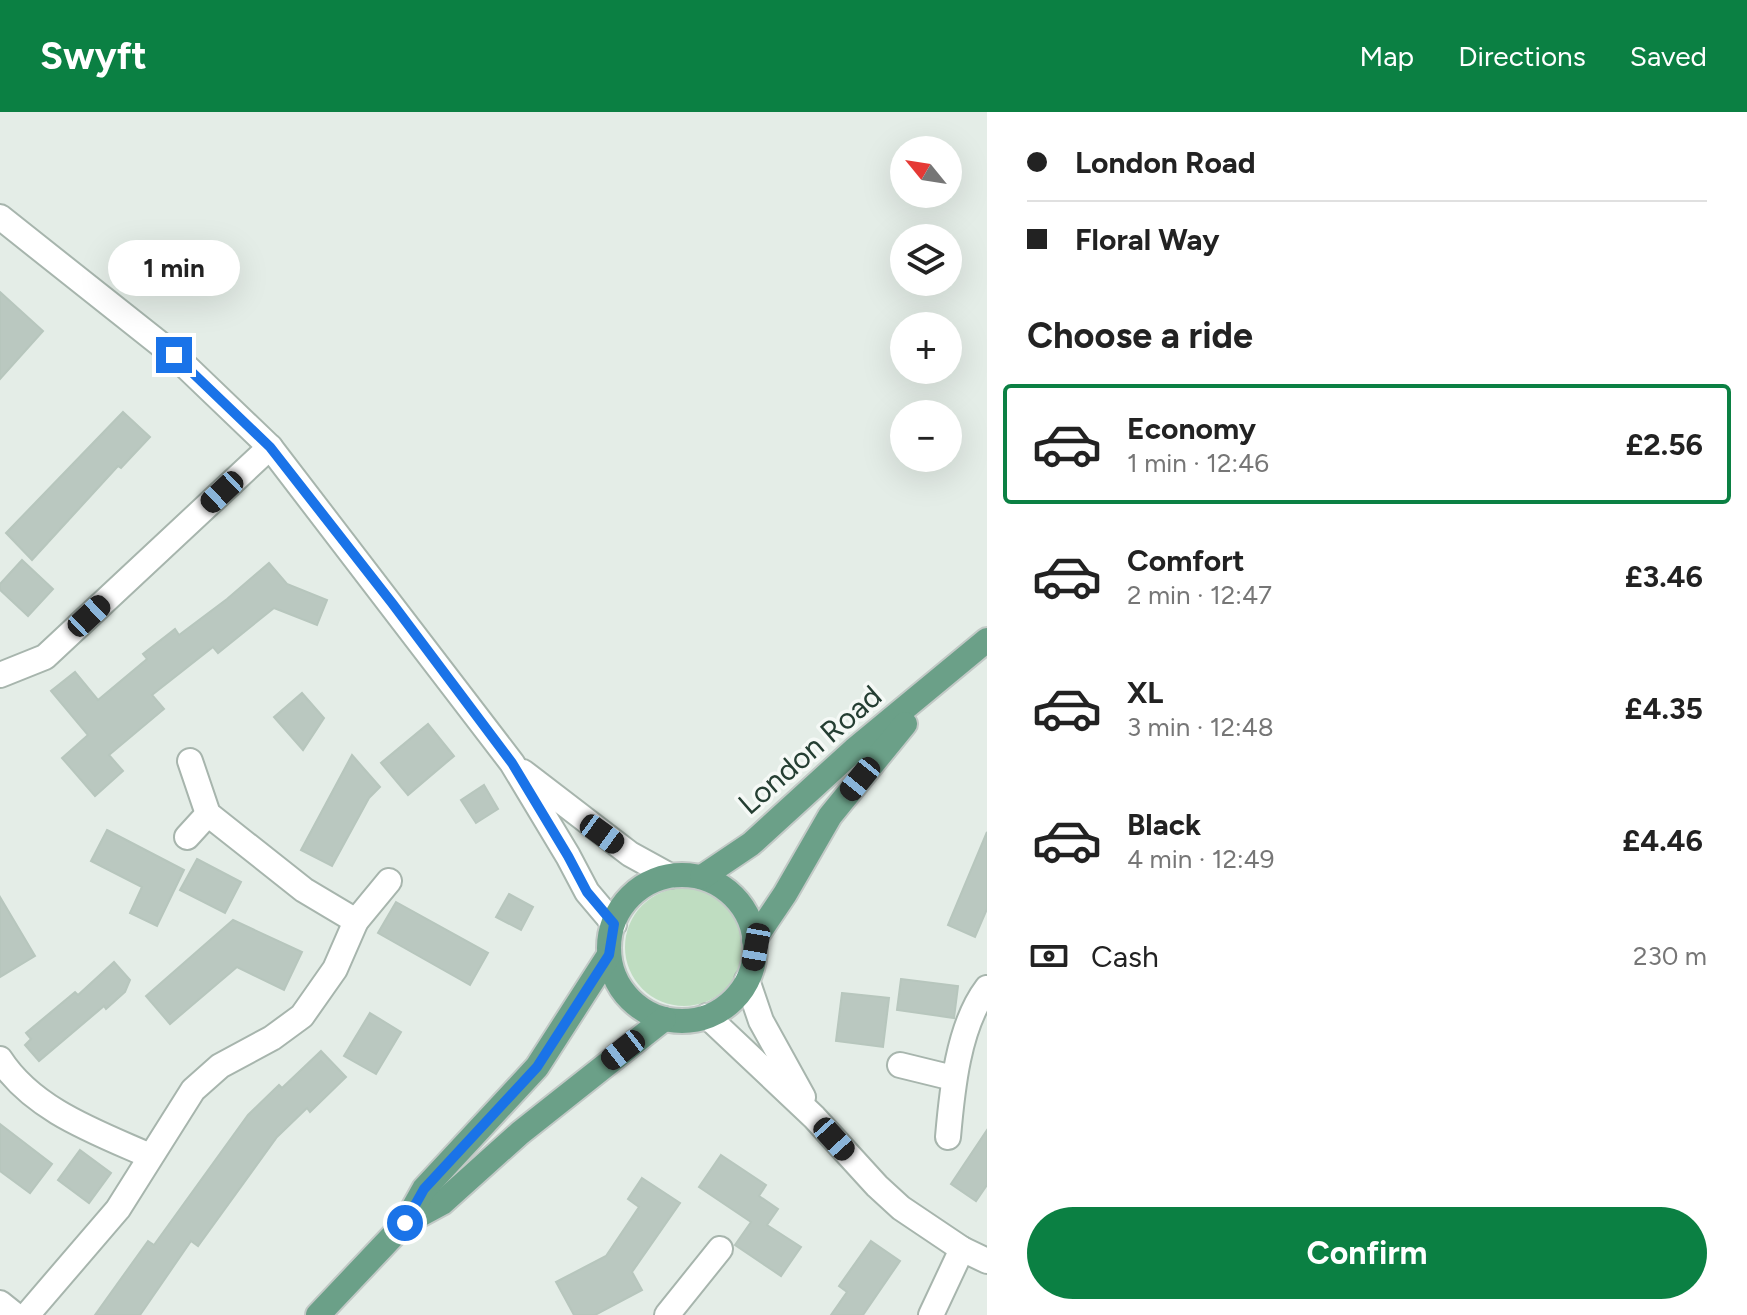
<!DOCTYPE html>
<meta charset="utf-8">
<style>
:root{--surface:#fff;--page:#f6f6f6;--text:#222;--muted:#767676;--line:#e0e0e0;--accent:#0b8043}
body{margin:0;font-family:Figtree,sans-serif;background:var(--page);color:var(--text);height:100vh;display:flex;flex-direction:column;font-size:30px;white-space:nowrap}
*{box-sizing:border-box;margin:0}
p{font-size:26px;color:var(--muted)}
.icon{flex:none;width:44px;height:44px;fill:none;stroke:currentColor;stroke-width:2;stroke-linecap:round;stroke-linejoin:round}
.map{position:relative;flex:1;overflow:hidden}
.side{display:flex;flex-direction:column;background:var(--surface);width:760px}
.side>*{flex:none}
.guide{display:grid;align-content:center;height:176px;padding:0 40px;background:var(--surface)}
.needle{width:52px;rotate:300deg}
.tools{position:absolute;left:890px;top:24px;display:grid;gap:16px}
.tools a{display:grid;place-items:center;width:72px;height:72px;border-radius:50%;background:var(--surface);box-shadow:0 8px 32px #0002;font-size:40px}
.end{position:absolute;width:36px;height:36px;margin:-18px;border:10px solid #1a73e8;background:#fff;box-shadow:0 0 0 4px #fff}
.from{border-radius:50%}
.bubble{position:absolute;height:56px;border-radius:28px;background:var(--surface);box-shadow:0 8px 32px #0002;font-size:26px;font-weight:700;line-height:56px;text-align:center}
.car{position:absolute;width:24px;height:48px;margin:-24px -12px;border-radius:10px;box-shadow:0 0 6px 2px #0007;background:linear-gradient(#222 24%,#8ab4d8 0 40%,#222 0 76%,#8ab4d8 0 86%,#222 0)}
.guide b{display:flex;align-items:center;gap:28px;height:76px;font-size:30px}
.guide b+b{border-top:2px solid var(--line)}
.guide i{width:20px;height:20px;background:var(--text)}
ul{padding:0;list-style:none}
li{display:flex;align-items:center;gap:24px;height:120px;margin:0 16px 12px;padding:0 24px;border:4px solid transparent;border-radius:8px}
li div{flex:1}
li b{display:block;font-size:30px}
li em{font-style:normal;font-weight:700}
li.current{border-color:var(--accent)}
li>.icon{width:72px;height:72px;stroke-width:1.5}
h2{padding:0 40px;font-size:36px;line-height:96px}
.pay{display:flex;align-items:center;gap:20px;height:88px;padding:0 40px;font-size:30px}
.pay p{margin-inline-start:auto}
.cta{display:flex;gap:16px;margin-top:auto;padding:16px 40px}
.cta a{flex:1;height:92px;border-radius:48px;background:var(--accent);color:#fff;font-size:32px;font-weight:700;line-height:92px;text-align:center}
header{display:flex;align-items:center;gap:48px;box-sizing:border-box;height:112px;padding:0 40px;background:var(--accent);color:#fff}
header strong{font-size:38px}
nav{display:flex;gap:44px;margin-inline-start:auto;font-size:28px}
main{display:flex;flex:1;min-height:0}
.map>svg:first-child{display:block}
</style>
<header>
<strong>Swyft</strong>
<nav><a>Map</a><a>Directions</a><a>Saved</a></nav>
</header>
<main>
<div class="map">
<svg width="987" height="1203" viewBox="0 0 987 1203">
<rect width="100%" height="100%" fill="#e4ede7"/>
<circle fill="#bfddc1" cx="684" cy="835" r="59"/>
<g fill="#bac8c0" stroke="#b7c6bd" stroke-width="2">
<polygon points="0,180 43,219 0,267"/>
<polygon points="123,300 150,325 121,356 118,354 32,448 6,421"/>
<polygon points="22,448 53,477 28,504 0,478 0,472"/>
<polygon points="269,451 287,472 327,488 317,513 274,496 218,541 213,535 152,583 164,597 109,643 123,659 95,684 62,646 88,623 51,579 75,560 98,588 147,547 143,542 175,517 179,523 227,487"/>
<polygon points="302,581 324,606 303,638 274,605"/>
<polygon points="428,612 454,644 408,683 381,651"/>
<polygon points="352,643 380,675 369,686 332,754 301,738"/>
<polygon points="484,673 498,697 476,711 461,688"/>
<polygon points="107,718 184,758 157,814 130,801 142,775 91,749"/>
<polygon points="987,720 987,797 975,825 948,813"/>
<polygon points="197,747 241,770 225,801 180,778"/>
<polygon points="509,782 533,795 521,818 496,805"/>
<polygon points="0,785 35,844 0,865"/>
<polygon points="396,790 488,841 470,873 378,821"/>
<polygon points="233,808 302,840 284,878 237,855 170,912 146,884"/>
<polygon points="114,850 130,868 125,880 106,897 104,894 39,949 25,933 31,927 26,921 75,880 78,883"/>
<polygon points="901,867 958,874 954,906 897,898"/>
<polygon points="842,881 889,886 883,935 836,929"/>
<polygon points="370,901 401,920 376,962 344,944"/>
<polygon points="321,939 346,965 310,1000 307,996 277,1025 198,1134 191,1129 140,1203 95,1203 148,1129 154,1133 248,1003 279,973 282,976"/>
<polygon points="0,1012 52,1052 30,1081 0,1059"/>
<polygon points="987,1018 987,1073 976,1089 951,1072"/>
<polygon points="80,1038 111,1061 89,1091 58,1068"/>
<polygon points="721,1043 766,1073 759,1084 778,1097 767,1113 801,1135 781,1164 735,1133 751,1110 699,1075"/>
<polygon points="642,1066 680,1091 632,1160 642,1178 595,1203 574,1203 556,1170 606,1144 639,1095 628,1087"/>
<polygon points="871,1129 900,1149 863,1203 831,1203 847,1180 839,1174"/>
</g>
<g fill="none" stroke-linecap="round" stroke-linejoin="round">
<defs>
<g id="minor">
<polyline points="0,563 45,545 270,335"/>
<polyline points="190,649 208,702 304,778 356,809"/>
<polyline points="187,725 208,702"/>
<path d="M0,947c33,51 96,73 150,97"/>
<polyline points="900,953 953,966"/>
<path d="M948,1025c4,-46 10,-111 39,-149"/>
<polyline points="0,1191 15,1203"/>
<polyline points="27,1203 118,1097 193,978 220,954 272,926 302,904 335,857 356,809 389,769"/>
<polyline points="667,1203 720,1137"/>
<polyline points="931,1203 962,1137"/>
</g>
<g id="tertiary">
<polyline points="0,105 174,243 270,335 512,651 568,744 587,780 614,812"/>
<polyline points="523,660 630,742 670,764"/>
<polyline points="747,868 761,909 803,985"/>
<polyline points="707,904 814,1005 877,1074 901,1096 962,1137 987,1149"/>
</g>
<g id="primary">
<circle cx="682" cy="836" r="73"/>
<polyline points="702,765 751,732 854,638 987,528"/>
<polyline points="754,828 785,782 830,704 905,612"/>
<polyline points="405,1111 442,1091 520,1021 664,907"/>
<polyline points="318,1203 405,1111 424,1077 537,955 609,843"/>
</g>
</defs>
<use href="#minor" stroke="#a7b5ad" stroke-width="28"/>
<use href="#tertiary" stroke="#a7b5ad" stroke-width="28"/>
<use href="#primary" stroke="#c2c9c6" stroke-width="28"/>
<use href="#minor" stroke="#fff" stroke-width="24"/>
<use href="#tertiary" stroke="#fff" stroke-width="24"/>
<use href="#primary" stroke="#6ba088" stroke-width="24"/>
</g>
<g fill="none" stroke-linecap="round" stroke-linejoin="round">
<polyline stroke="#1a73e8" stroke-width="10" points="174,243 270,335 392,491 512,651 568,744 587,780 614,812 609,843 537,955 424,1077 405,1111"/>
</g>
<g text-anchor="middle" stroke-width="7" stroke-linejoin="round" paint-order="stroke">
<g font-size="30" fill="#243e32" stroke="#f5f9f6">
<text transform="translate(810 638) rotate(-41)" y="10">London Road</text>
</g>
</g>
</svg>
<div class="tools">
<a><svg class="needle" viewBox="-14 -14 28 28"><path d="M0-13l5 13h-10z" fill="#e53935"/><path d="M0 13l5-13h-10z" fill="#767676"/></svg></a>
<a><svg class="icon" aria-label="layers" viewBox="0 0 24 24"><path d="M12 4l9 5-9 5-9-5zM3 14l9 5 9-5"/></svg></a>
<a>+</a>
<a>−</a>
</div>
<i class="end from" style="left:405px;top:1111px"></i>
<i class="end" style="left:174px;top:243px"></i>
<div class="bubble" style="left:108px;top:128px;width:132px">1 min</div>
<i class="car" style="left:222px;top:380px;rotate:227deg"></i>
<i class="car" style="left:89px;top:504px;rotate:47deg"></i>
<i class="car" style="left:860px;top:667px;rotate:219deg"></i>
<i class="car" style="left:602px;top:722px;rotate:126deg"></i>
<i class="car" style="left:756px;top:835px;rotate:190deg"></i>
<i class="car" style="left:623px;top:938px;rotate:232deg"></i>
<i class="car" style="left:834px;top:1027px;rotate:138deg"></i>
</div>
<section class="side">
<div class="guide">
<b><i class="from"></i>London Road</b>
<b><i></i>Floral Way</b>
</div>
<h2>Choose a ride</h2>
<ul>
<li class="current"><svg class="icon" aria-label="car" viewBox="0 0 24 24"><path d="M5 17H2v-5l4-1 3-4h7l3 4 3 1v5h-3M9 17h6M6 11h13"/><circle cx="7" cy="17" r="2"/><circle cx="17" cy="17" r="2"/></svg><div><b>Economy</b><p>1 min · 12:46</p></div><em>£2.56</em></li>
<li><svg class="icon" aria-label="car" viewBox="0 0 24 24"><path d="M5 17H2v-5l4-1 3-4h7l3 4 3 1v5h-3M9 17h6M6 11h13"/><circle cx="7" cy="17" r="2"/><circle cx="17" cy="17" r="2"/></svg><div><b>Comfort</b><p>2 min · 12:47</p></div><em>£3.46</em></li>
<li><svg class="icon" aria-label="car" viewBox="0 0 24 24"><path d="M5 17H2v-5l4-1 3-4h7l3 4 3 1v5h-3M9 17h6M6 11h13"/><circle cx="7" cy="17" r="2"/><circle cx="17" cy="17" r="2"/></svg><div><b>XL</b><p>3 min · 12:48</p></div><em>£4.35</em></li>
<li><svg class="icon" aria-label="car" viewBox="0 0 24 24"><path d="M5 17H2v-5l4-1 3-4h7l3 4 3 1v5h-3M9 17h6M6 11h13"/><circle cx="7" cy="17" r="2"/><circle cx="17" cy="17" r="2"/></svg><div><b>Black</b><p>4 min · 12:49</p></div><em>£4.46</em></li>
</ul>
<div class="pay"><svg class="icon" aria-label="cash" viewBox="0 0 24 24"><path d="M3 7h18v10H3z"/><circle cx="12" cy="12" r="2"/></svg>Cash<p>230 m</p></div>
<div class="cta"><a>Confirm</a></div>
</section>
</main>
